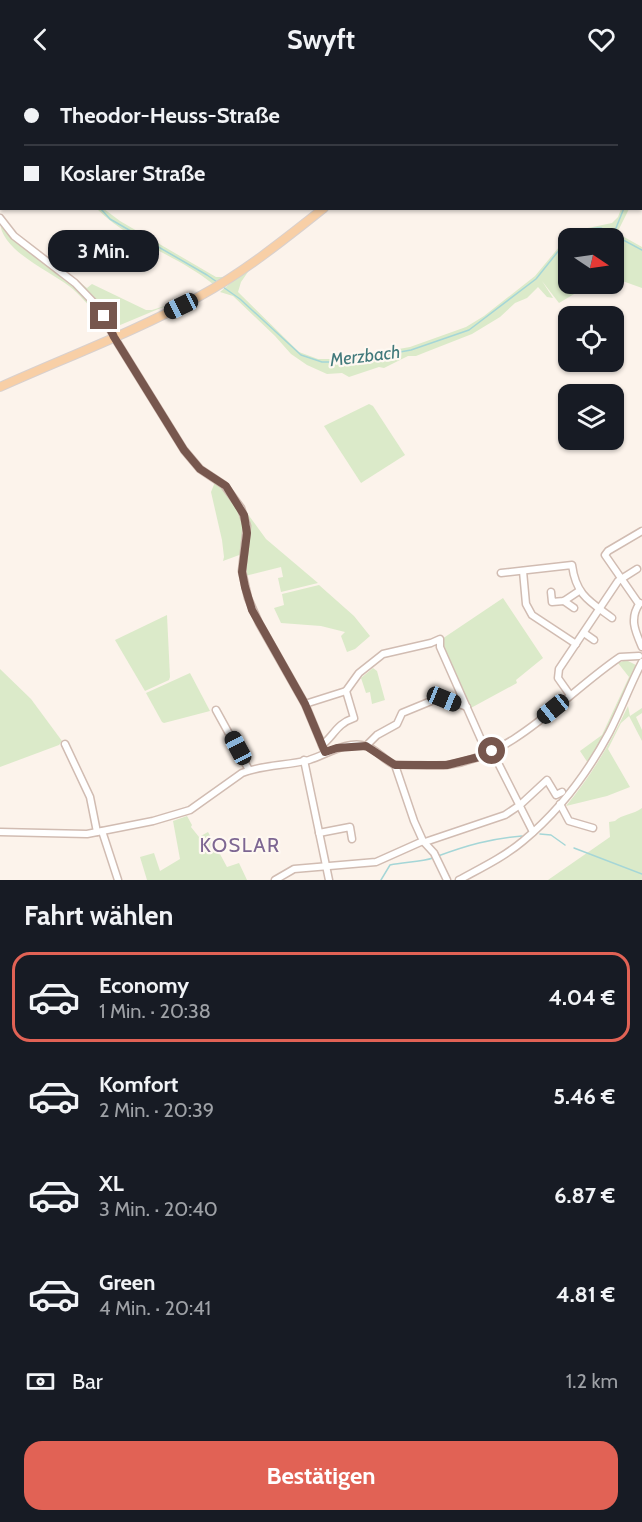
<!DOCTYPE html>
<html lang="de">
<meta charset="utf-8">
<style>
:root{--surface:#171b24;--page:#20242c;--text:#f1f3f6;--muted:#9ea1a6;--line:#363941;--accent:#e16255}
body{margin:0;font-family:Cabin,sans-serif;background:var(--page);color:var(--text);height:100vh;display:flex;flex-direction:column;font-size:22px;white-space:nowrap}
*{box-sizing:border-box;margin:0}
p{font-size:20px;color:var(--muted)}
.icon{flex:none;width:33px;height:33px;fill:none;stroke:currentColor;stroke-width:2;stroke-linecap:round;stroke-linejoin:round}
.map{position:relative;height:802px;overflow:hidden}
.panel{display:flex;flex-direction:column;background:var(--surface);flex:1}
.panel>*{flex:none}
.top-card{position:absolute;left:0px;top:0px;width:642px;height:132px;box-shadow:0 2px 4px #0004;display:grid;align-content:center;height:132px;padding:0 24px;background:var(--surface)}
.needle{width:39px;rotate:103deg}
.fabs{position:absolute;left:558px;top:150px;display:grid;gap:12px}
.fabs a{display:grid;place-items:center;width:66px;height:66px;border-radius:12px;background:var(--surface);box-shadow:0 2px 4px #0004;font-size:30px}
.end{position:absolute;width:27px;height:27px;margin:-14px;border:8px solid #77574e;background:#fff;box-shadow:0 0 0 3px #fff}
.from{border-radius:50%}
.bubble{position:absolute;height:42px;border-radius:18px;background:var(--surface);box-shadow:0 2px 4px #0004;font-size:20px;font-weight:800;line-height:42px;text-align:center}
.car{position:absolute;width:18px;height:36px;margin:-18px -9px;border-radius:8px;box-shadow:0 0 4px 2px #0007;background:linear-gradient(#222 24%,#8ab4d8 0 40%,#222 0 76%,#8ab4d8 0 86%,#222 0)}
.top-card b{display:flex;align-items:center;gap:21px;height:57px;font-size:22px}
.top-card b+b{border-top:2px solid var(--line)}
.top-card i{width:15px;height:15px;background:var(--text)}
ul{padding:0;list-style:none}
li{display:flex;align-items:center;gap:18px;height:90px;margin:0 12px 9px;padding:0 12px;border:3px solid transparent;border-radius:18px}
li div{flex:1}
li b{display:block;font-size:22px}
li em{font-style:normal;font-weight:800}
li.active{border-color:var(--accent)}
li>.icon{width:54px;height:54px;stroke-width:1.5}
h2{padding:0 24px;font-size:27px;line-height:72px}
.pay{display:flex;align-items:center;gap:15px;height:66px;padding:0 24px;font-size:22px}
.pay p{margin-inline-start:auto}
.button{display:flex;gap:12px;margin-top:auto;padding:12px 24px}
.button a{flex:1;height:69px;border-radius:18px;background:var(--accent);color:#fff;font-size:24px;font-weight:800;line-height:69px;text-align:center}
header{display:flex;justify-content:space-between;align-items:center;height:78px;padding:0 24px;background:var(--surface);font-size:27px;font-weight:800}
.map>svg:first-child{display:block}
</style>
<header><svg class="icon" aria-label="back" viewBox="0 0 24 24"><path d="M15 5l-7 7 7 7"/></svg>Swyft<svg class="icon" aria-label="heart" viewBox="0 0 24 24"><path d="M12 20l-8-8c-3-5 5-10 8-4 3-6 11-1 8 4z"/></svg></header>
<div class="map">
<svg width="642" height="802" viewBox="0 0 642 802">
<rect width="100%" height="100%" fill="#fcf3eb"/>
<g fill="#dbeac9">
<path d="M97,131h7l16,12 96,56h9l-12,7c-36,-29 -83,-42 -116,-75z"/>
<polygon points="327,131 330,131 250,191 241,204 238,214 299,274 318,281 342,281 410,269 466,249 484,238 535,198 564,163 583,151 612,145 618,139 621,131 629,131 617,155 642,169 642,210 614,200 614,160 568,160 568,206 591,206 559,225 542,203 553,220 547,219 538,209 527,220 515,225 500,239 472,256 426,274 416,278 408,278 384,290 379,289 349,299 342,295 327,296 307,287 291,276 275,258 233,218 220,214 233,203"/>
<path d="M0,143l94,83 6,10c-10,-5 -20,-20 -31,-28 -21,-16 -69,-36 -69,-65z"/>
<polygon points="39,173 87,210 92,206 146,232 152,232 168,227 113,250 103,233 37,174"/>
<polygon points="369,326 373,328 405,377 361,405 324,348"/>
<path d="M215,404c13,6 28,28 29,43 1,9 -1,20 -2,29l-19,7 1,-4 -2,-17 -11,-48z"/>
<polygon points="247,435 266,461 318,505 281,514 278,500 283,499 281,489 245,498 249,444"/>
<polygon points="319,507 354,538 370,558 355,571 347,574 341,558 345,554 321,548 281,545 274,530 284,527 282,516"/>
<polygon points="503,520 543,580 516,602 517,605 469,631 441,568 442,561"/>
<polygon points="167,537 170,599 169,602 145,613 115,562"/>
<polygon points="626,582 636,587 604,659 588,685 580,673 602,657 629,599 618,585"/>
<polygon points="373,590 377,593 385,622 372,626 370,614 366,615 361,600"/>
<polygon points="0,591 31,621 62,663 59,667 0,689"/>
<polygon points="190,595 210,633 164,645 162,644 146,615"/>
<path d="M628,628l2,10 12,-8v5l-6,4 6,13v11l-13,-25 -8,7 -13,26 22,38 -23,9 -41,10c26,-31 45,-64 62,-100z"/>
<path d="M642,730v72h-94l62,-43 -1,-15 6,-1c7,-7 18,-6 27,-13z"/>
<polygon points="187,738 192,747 191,749 199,759 208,754 227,789 239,785 247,802 147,802 140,779 154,775 160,793 180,781 173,743"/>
</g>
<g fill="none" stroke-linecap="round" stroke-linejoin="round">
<g stroke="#a5d6d7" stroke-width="1.5">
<polyline points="508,0 510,2"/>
<polyline points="0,5 2,7"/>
<polyline points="100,130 110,141 207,197 217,204"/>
<polyline points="614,155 624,130"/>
<path d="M569,160c10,-6 20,-11 32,-10l41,22"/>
<polyline points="223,209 240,221 301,277 322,284 345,284 411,272 469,252 536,201 568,161"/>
<polyline points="540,756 551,757 565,767"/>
<polyline points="574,770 642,796"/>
<path d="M438,778c30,-11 51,-17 84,-20"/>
<path d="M381,802l9,-15c14,-3 31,-3 43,-7"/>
</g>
<defs>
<g id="minor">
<polyline points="0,140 14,158 75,205 100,231 114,259 184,372 200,391 224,407 241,430 247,448 242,493 248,520 259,545 305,626 325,674"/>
<polyline points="523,493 526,526 532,537 576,566"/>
<path d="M501,495l71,-8c4,30 17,36 40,53"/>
<polyline points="551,514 552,524 564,523 579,513"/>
<polyline points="564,523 574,530"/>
<path d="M640,525c-11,15 -5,28 2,44"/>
<polyline points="639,526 605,477 608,473 642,453"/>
<polyline points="584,555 594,562"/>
<polyline points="570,617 558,600 559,591 618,503 637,491"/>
<polyline points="305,626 346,613 359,595 383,576 431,565 440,561 440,569 487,675"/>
<polyline points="216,632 249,692"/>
<polyline points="65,666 90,719 97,754"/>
<path d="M322,667c12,-9 14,-21 32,-27l-8,-27"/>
<polyline points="366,668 377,657 397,646 402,635 441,619 467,629"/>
<polyline points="492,673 533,754"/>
<polyline points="304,682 329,802"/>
<polyline points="395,687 414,743 423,763 434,775 447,802"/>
<polyline points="560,726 569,743 593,750"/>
<polyline points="102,753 118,802"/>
<path d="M0,754l87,2 66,-13 37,-11 52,-37c23,-9 44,-7 67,-13 17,-5 38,-20 57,-14 10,3 17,13 27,18 3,1 49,2 54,1 69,-9 118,-71 173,-108l19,-1"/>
<polyline points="319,755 350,749 352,761"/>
<polyline points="425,764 505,737 520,727 547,702 556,717 562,714"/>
<polyline points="275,802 294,791 376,784 423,763"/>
<path d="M459,802c22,-12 45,-23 64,-39 35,-29 64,-67 86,-108 12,-23 21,-48 33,-71"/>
</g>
<g id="major">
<polyline points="443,2 445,0"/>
<path d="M0,309c67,-30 136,-56 200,-91 44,-24 85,-57 124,-88"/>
</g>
</defs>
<use href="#minor" stroke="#d1bcb2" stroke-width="9"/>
<use href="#major" stroke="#d9d0cd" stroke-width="10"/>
<use href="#minor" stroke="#fff" stroke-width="6"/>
<use href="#major" stroke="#f8cfa6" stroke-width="8"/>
</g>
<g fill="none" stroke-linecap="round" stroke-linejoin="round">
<polyline stroke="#77574e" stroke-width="8" points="104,238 114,259 184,372 200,391 226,408 244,437 247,455 242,494 245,509 252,532 305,626 325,674 337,670 366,668 395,687 447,687 479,679 492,673"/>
</g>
<g text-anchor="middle" stroke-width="4.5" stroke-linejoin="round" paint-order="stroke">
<g font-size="18" font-style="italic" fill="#41797b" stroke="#fef8f1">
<text transform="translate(365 278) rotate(-7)" y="6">Merzbach</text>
</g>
<g font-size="20" letter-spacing="1.5" fill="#7d6692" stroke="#fef8f1">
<text x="240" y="774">KOSLAR</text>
</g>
</g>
</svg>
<div class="fabs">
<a><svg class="needle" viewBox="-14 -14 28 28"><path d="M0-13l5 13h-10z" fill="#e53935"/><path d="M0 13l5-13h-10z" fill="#9ea1a6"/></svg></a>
<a><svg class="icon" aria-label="locate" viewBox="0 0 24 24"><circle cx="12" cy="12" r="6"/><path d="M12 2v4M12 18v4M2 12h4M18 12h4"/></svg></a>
<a><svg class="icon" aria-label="layers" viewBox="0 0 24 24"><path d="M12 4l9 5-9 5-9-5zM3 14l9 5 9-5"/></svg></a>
</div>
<i class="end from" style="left:492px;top:673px"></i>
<i class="end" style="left:104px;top:238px"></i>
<div class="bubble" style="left:48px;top:152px;width:111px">3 Min.</div>
<i class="car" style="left:181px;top:228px;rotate:244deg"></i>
<i class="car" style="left:444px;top:621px;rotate:112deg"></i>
<i class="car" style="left:553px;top:631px;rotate:231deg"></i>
<i class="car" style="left:238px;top:670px;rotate:332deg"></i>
<div class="top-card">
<b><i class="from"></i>Theodor-Heuss-Straße</b>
<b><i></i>Koslarer Straße</b>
</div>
</div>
<section class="panel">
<h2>Fahrt wählen</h2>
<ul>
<li class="active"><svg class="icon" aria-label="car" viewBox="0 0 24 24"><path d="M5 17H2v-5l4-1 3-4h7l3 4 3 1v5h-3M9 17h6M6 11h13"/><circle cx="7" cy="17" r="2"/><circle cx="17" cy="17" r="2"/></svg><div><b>Economy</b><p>1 Min. · 20:38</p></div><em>4.04 €</em></li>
<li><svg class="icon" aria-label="car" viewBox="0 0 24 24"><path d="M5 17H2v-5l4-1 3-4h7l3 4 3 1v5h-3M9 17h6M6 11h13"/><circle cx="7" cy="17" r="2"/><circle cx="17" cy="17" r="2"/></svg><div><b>Komfort</b><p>2 Min. · 20:39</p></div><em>5.46 €</em></li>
<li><svg class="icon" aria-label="car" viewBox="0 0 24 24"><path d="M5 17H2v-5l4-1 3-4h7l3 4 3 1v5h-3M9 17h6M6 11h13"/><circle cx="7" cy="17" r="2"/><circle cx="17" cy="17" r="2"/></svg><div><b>XL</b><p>3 Min. · 20:40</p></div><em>6.87 €</em></li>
<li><svg class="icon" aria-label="car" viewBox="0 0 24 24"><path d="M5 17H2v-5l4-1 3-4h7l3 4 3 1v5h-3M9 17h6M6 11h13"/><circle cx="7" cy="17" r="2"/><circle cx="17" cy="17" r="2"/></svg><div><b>Green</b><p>4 Min. · 20:41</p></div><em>4.81 €</em></li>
</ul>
<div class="pay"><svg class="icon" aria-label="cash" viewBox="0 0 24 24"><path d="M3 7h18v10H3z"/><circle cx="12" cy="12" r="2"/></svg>Bar<p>1.2 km</p></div>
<div class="button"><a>Bestätigen</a></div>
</section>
